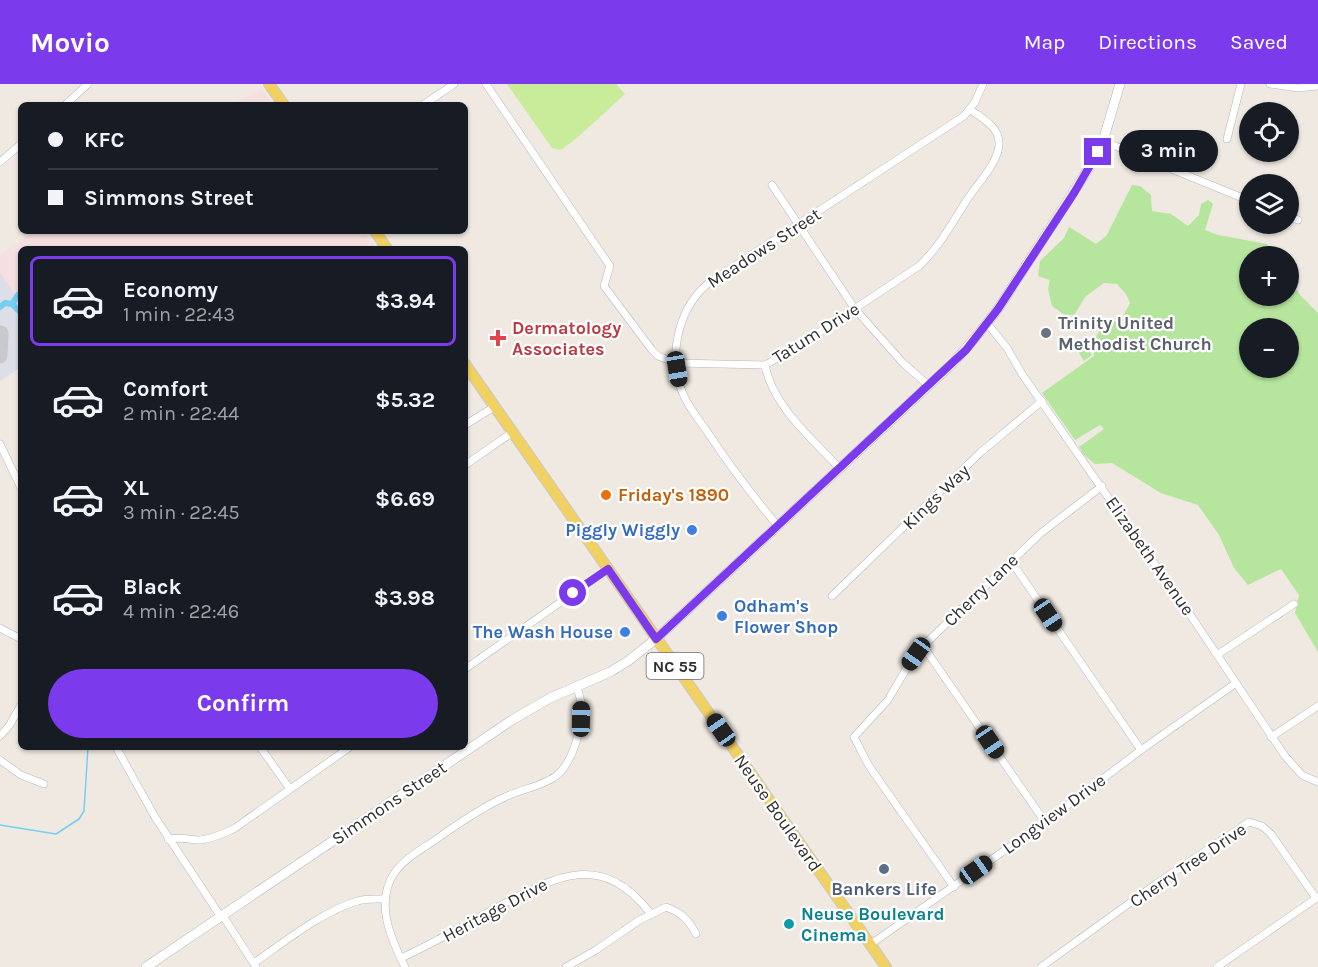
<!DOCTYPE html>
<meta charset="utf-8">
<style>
:root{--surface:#171b24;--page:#20242c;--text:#f1f3f6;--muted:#9ea1a6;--line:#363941;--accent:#7c3aed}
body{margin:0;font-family:Karla,sans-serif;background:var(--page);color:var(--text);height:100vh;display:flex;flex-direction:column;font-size:22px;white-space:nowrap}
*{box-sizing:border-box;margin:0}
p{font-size:20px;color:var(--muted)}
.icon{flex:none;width:33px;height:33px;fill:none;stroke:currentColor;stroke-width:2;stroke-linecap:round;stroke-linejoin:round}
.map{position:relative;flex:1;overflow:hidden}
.panel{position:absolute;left:18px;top:162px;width:450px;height:504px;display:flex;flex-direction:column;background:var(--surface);border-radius:9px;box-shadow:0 2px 4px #0004}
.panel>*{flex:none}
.top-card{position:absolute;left:18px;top:18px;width:450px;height:132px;border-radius:9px;box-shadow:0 2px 4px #0004;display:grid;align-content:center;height:132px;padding:0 30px;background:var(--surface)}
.buttons{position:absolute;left:1239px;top:18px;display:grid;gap:12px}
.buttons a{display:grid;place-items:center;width:60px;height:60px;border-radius:50%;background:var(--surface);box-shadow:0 2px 4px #0004;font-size:30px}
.end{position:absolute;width:27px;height:27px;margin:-14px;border:8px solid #7c3aed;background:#fff;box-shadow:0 0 0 3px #fff}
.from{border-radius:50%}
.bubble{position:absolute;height:42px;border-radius:21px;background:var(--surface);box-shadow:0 2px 4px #0004;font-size:20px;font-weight:700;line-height:42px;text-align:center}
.car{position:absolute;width:18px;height:36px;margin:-18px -9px;border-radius:8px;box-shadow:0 0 4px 2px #0007;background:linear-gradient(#222 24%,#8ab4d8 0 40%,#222 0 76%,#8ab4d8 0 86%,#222 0)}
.top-card b{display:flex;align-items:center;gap:21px;height:57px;font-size:22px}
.top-card b+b{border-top:2px solid var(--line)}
.top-card i{width:15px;height:15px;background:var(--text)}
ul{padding:10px 0 0;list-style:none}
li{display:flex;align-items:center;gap:18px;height:90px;margin:0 12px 9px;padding:0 18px;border:3px solid transparent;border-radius:9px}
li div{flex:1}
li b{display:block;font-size:22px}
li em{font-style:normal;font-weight:700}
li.active{border-color:var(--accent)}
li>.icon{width:54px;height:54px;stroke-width:1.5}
.cta{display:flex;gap:12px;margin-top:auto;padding:12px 30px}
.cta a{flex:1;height:69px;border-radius:36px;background:var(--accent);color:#fff;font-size:24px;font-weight:700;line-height:69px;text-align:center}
header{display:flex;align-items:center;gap:36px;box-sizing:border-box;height:84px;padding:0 30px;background:var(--accent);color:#fff}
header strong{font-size:28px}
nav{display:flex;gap:33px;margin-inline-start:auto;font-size:21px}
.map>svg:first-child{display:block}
</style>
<header>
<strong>Movio</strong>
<nav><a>Map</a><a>Directions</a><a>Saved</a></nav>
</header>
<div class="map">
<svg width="1318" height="883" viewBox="0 0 1318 883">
<rect width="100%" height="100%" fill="#efe9e1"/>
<g fill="#f5dfe0">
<polygon points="262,5 273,21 231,21"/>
<polygon points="35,147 364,147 376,165 21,165 21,283 0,297 0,171"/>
</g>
<polygon fill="#dcdee8" points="0,189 21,220 21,283 0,297"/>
<g fill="#b6e59e" fill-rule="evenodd">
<path d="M1132,101l8,1 11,9 1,16 19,3 17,12 11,-11 2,-11 7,-4 5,4 -8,26 13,5 49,9 9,12h-26v40h38l1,-17 12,17 17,17v339l-23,-39 4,-18 -18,-26 -33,16 -14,-17 -15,-33 -21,-30 -37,-12 -49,-30 -17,1 -11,-9 -5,-8 25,-18 -4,-4 -25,15 -33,-47 52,-37c-1,-23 5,-30 27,-36l9,-17 -4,-9 -9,-10 -13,-1 -19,14 -10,17 -9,2 -14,-10 -4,-17 2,-9 -12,-4 2,-15 24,-23 5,-11 27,17 11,-9zM1250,244h38v40h-38z"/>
<polygon points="1082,258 1092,271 1084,277 1075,263"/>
</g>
<polygon fill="#c9ec9a" points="507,0 616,0 625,10 578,53 561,66 552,64"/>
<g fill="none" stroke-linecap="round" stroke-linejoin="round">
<polyline stroke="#75cff0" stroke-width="1.5" points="0,741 56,750 79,735 84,727 88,663"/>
<g stroke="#75cff0" stroke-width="6">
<polyline points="18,211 12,220 21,229"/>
<polyline points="0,223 5,219 12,220"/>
</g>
<polyline stroke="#c9c8cc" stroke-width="15" points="0,272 1,249"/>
<defs>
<g id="street">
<path d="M486,0l124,182 -6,20 48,64 6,6 19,7 88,2 29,-16 125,-83c20,-19 32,-41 46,-63 9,-16 35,-41 34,-60 0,-16 -16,-24 -28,-33"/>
<polyline points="1270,0 1298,4 1318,2"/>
<polyline points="65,21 88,0"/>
<polyline points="423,21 454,0"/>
<polyline points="1227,55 1241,0"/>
<polyline points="1103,57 1250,117"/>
<polyline points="0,78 21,60"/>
<polyline points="772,101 855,225 903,279 928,301"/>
<polyline points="1288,132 1298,136"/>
<polyline points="987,239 1007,264 1022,290 1191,532 1285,672 1302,691 1318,698"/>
<path d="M765,281c8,42 47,73 75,104"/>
<polyline points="465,341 494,323"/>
<polyline points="0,360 21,404"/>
<polyline points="465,381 513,348"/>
<path d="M777,441c-26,-31 -49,-62 -71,-95 -10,-14 -21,-28 -26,-44 -11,-36 0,-81 30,-104l254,-166 11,-14 8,-18"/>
<polyline points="1011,477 1141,666"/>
<polyline points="832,512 981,368 1042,317"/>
<polyline points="0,544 21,555"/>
<polyline points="923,562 1045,738"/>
<polyline points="1217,571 1294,520"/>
<polyline points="465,585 608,485"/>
<polyline points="0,652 9,642 21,621"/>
<polyline points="1271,653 1318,622"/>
<polyline points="116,663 155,733 221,833"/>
<polyline points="260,663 290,705"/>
<polyline points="0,676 21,691 44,700"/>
<path d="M168,755c10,-2 19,0 29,1 13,0 26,-6 38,-12l115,-81"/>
<polyline points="954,803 869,682 854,653 888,616 908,582 923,562 1041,449 1102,402"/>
<polyline points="223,832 256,883"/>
<polyline points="871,860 1045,738 1141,666 1236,599"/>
<path d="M401,874c33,-15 65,-34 97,-51 58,-31 104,-57 153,7"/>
<path d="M254,879c29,-20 70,-53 104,-62 8,-3 19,-2 27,-2"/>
<path d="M405,883c-14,-28 -31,-65 -10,-95 11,-15 29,-24 43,-34 21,-15 43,-30 67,-41 16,-8 36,-10 51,-21 17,-13 27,-50 25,-72 0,-5 -3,-12 -4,-17"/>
<path d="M566,883l30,-17 42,-29 28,-14c16,6 22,12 30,27"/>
<polyline points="1041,883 1156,800 1249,738 1262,742 1271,750 1316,814"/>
<polyline points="1217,883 1318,813"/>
</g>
<polyline id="secondary" points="146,883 512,636 550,614 610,588 628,577 656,555 954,278 980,248 998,225 1089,84 1103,57 1120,0"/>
<g id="primary">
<polyline points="269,0 284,21"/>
<polyline points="375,147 387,165"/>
<polyline points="465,280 886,883"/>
</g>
</defs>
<use href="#street" stroke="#b4b7c1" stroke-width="8"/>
<use href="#secondary" stroke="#b4b7c1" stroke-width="10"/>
<use href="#primary" stroke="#c9c9c9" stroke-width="12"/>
<use href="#street" stroke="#fff" stroke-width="7"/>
<use href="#secondary" stroke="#fff" stroke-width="9"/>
<use href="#primary" stroke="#f2d163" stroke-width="10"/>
</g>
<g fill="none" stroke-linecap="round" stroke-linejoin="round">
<polyline stroke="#7c3aed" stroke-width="8" points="573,509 608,485 656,555 966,266 998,225 1074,109 1098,68"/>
</g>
<circle fill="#6b7280" stroke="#fff" stroke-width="2" cx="1046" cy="249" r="6"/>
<path fill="#e0444e" stroke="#fff" stroke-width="2" d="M495 245h6v6h6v6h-6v6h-6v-6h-6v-6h6z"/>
<circle fill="#e8710a" stroke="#fff" stroke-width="2" cx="606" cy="411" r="6"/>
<g fill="#3f7fe0" stroke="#fff" stroke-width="2">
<circle cx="692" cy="446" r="6"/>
<circle cx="722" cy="532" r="6"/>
<circle cx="625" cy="548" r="6"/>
</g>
<circle fill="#5c6f8a" stroke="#fff" stroke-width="2" cx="884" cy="785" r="6"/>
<circle fill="#0f9aa8" stroke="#fff" stroke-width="2" cx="789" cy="840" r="6"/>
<g text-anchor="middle" stroke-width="4.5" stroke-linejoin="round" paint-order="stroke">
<rect fill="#fff" stroke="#6d6d6d" stroke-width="1.5" x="646.5" y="569" width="57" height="26" rx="4.5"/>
<g font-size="16" font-weight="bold" fill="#2e2e2e">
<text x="675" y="588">NC 55</text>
</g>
<g font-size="18" fill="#2e2e2e" stroke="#fff">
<text transform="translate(764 164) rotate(-33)" y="6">Meadows Street</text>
<text transform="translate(816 249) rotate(-32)" y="6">Tatum Drive</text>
<text transform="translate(936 413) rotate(-44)" y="6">Kings Way</text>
<text transform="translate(1150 472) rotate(55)" y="6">Elizabeth Avenue</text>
<text transform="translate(981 506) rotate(-44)" y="6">Cherry Lane</text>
<text transform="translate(389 719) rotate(-34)" y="6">Simmons Street</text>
<text transform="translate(778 729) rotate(55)" y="6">Neuse Boulevard</text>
<text transform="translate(1054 730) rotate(-36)" y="6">Longview Drive</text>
<text transform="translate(1188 781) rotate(-34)" y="6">Cherry Tree Drive</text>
<text transform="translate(495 826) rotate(-28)" y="6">Heritage Drive</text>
</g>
<g font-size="18" font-weight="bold" fill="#5b616d" stroke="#fff" text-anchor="start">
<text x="1058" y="245">Trinity United<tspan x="1058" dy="21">Methodist Church</tspan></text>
</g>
<g font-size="18" font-weight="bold" fill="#be3a42" stroke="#fff" text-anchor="start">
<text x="512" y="250">Dermatology<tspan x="512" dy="21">Associates</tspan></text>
</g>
<g font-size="18" font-weight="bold" fill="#c56008" stroke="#fff" text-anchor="start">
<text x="618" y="417">Friday's 1890</text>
</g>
<g font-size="18" font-weight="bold" fill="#366cbe" stroke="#fff" text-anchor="end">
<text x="680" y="452">Piggly Wiggly</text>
<text x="734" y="528" text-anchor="start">Odham's<tspan x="734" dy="21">Flower Shop</tspan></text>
<text x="613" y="554">The Wash House</text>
</g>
<g font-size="18" font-weight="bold" fill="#4e5e75" stroke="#fff">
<text x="884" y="811">Bankers Life</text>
</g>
<g font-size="18" font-weight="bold" fill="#0d838f" stroke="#fff" text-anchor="start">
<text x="801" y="836">Neuse Boulevard<tspan x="801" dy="21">Cinema</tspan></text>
</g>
</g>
</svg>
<div class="buttons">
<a><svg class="icon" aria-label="locate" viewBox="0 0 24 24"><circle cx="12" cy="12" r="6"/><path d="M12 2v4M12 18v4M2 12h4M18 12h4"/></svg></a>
<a><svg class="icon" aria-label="layers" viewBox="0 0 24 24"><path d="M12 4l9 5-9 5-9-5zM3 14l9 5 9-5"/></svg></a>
<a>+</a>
<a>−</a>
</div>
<i class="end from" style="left:573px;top:509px"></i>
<i class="end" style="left:1098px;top:68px"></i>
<div class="bubble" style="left:1119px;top:46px;width:99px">3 min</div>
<i class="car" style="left:677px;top:285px;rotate:171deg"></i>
<i class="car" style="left:1048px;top:531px;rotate:146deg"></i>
<i class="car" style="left:916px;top:570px;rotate:215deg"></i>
<i class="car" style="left:581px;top:635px;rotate:1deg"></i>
<i class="car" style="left:721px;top:646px;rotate:325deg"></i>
<i class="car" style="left:990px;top:658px;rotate:146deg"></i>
<i class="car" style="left:976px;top:786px;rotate:55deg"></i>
<div class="top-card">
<b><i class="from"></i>KFC</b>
<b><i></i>Simmons Street</b>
</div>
<section class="panel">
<ul>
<li class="active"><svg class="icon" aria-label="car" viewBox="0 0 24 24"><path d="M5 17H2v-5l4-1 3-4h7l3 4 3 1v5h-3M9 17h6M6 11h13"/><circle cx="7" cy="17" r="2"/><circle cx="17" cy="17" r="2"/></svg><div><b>Economy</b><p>1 min · 22:43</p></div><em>$3.94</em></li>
<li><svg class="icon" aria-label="car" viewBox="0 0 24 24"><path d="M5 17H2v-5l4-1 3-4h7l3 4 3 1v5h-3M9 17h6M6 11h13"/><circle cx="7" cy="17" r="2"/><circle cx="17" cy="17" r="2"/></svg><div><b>Comfort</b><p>2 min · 22:44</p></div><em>$5.32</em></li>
<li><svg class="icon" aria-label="car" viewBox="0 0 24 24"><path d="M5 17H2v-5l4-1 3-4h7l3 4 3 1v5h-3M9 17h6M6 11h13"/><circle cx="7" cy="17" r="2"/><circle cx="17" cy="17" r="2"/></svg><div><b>XL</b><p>3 min · 22:45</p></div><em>$6.69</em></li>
<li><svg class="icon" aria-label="car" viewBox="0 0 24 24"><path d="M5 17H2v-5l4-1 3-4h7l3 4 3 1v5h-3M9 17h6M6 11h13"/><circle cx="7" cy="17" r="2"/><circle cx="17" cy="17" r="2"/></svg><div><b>Black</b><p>4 min · 22:46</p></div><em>$3.98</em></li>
</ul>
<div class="cta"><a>Confirm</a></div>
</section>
</div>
